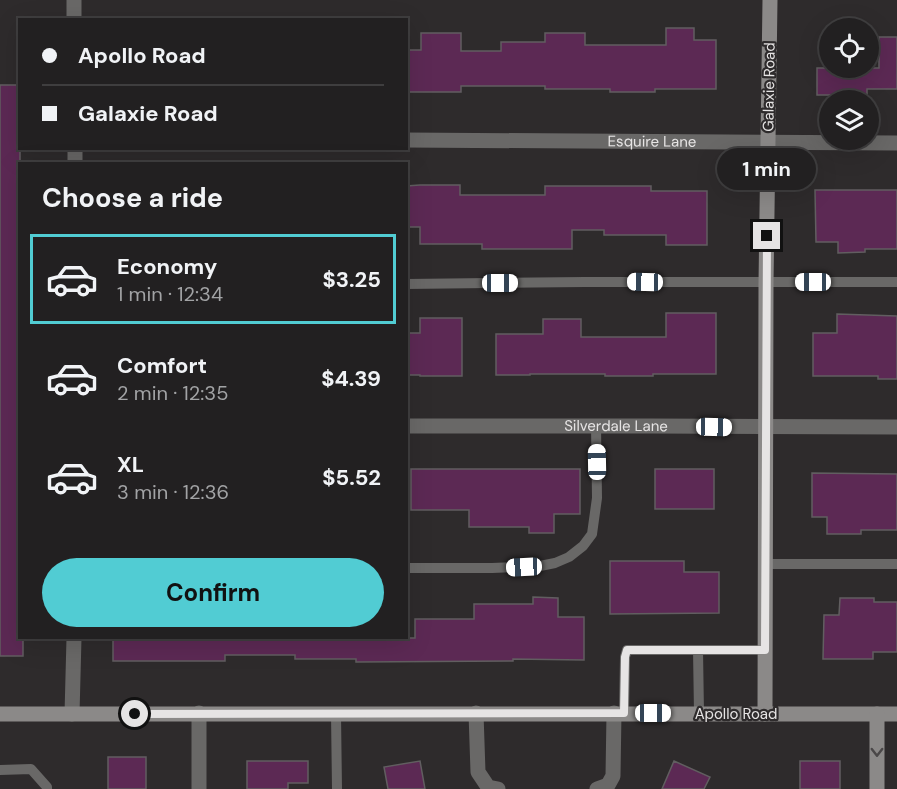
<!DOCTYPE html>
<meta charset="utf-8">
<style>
:root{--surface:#222021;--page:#2e2d2e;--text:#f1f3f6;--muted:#a2a3a5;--line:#3f3e3f;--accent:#51ccd3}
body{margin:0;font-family:"DM Sans",sans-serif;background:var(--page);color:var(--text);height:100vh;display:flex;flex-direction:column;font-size:22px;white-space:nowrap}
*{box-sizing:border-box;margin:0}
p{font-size:20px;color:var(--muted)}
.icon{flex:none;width:33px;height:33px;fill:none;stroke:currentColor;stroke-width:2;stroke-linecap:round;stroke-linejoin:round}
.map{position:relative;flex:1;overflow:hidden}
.panel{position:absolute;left:18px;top:162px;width:390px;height:477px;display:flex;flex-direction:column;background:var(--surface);border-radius:0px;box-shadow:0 6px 24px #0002,0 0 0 2px var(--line)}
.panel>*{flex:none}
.banner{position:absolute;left:18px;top:18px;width:390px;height:132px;border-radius:0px;box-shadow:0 6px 24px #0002,0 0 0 2px var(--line);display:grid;align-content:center;height:132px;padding:0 24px;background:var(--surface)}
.fabs{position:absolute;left:819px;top:18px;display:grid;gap:12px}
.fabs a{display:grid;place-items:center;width:60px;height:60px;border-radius:50%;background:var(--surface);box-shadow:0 6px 24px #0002,0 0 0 2px var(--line);font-size:30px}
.end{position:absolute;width:27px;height:27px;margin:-14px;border:8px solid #e6e4e4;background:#111;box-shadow:0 0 0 3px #111}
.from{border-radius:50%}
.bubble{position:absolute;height:42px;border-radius:21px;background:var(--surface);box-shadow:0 6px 24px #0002,0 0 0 2px var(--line);font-size:20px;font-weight:700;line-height:42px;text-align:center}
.car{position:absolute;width:18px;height:36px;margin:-18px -9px;border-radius:8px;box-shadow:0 0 4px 2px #0007;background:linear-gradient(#fff 24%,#345 0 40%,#fff 0 76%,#345 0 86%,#fff 0)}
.banner b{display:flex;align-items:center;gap:21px;height:57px;font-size:22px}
.banner b+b{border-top:2px solid var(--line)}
.banner i{width:15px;height:15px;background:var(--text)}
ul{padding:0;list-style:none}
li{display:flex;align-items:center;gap:18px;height:90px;margin:0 12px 9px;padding:0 12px;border:3px solid transparent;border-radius:0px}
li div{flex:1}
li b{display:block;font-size:22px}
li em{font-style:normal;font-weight:700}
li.current{border-color:var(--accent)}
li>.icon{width:54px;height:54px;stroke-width:1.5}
h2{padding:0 24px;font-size:27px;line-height:72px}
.primary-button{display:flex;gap:12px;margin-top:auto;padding:12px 24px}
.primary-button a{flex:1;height:69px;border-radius:36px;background:var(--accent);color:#111;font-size:24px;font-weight:700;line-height:69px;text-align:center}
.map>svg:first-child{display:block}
</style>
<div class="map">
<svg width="897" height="789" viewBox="0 0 897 789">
<rect width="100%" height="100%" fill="#2e2b2c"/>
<g fill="#5c2954" stroke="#615e60" stroke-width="1.5">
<polygon points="666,28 694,28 694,40 716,40 716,89 655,89 655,92 610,92 610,89 545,89 545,86 461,86 461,92 406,92 406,50 421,50 421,33 461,33 461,51 501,51 501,42 545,42 545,33 585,33 585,45 666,45"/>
<polygon points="879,37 897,37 897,89 867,89 867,95 817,95 817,68 879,68"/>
<polygon points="0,85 20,85 20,638 23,638 23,656 0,656"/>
<polygon points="420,185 460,185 460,195 545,195 545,186 651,186 651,191 707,191 707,245 666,245 666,235 604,235 604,230 572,230 572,249 482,249 482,244 420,244 420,227 406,227 406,186"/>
<polygon points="815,190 897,190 897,249 865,249 865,252 838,253 838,242 816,242"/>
<polygon points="666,313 716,313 716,374 653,374 653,376 605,376 605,374 530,374 530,375 496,375 496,334 543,334 543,319 581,319 581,337 666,337"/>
<polygon points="837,314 897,316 897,379 878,379 878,376 813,376 813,333 837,333"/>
<polygon points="420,318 462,318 462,376 420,376 420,375 406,375 406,333 420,333"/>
<polygon points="411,469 580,469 580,514 554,514 554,533 529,533 529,527 469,527 469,510 411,510"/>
<rect x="655" y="469" width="59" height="40"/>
<polygon points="812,473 897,474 897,530 861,530 861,534 827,534 827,517 812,517"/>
<polygon points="610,561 684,561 684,572 719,572 719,613 610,614"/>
<polygon points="533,597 558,598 558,617 584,617 584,660 513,659 513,661 356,662 356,659 295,659 295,655 225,655 225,661 113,661 113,638 415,638 415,619 474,619 474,604 533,604"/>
<polygon points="840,598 874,598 874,602 897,602 897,652 873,652 873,659 823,659 824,615 839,615"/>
<rect x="108" y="757" width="38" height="32"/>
<polygon points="247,761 308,761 308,783 288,783 288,789 247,789"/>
<polygon points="420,761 425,789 388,789 384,767"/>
<polygon points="674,761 710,777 704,789 662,789"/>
<rect x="800" y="761" width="40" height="28"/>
</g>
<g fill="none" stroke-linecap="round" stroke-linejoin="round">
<g stroke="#696867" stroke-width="10">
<polyline points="406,284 585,282 897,282"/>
<polyline points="766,564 897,564"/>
<polyline points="406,568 492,568 540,566 555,563 569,557 583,546 592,534 597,498 596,425"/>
<polyline points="698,650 699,713"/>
<polyline points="624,713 625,657 627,650 765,650"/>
<polyline points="336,714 337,789"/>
<polyline points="0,770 31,769 47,787 47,789"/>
</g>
<g stroke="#696867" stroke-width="15">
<polyline points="74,0 74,20"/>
<path id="s1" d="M406,140l491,3"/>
<polyline points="75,148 75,164"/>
<path id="s2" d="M406,426c164,-1 327,1 491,1"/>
<polyline points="199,713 199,789"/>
<polyline points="476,713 478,772 488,787 498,789"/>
<polyline points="72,714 74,638"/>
<polyline points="597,789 608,785 613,776 614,713"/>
</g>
<g stroke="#8b8988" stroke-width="15">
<polyline points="0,714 897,714"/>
<polyline points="765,714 766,283 770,0"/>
<polyline points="877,714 877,789"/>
</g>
</g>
<defs><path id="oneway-chevron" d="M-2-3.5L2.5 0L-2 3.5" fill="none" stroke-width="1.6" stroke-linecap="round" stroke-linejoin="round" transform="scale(1.5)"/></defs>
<use stroke="#4a4748" href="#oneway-chevron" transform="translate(877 752) rotate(90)"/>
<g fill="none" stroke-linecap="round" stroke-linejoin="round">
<polyline stroke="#e6e4e4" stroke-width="8" points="135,714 624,713 625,657 627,650 765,650 767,236"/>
</g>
<g text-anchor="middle" stroke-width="4.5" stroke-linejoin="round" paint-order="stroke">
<g font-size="15" fill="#e6e4e4" stroke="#2e2b2c">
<text transform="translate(769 87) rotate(-89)" y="5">Galaxie Road</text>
<text dy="5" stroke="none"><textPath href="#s1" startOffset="246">Esquire Lane</textPath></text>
<text dy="5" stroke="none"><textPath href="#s2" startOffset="210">Silverdale Lane</textPath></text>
<text x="736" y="719">Apollo Road</text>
</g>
</g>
</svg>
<div class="fabs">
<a><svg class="icon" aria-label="locate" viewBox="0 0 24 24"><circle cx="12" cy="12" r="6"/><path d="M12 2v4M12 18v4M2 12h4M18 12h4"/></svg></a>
<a><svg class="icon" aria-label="layers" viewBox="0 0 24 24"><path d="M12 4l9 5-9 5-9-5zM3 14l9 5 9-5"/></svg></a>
</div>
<i class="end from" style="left:135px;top:714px"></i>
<i class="end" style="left:767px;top:236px"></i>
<div class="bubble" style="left:717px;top:148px;width:99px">1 min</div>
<i class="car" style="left:645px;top:282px;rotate:271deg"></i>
<i class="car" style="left:813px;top:282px;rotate:270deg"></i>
<i class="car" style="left:500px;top:283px;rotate:90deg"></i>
<i class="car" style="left:714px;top:427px;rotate:91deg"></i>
<i class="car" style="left:597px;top:462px;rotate:359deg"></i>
<i class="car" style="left:524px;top:567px;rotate:267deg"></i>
<i class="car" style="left:653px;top:713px;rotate:90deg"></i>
<div class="banner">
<b><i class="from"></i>Apollo Road</b>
<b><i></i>Galaxie Road</b>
</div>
<section class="panel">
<h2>Choose a ride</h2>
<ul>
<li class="current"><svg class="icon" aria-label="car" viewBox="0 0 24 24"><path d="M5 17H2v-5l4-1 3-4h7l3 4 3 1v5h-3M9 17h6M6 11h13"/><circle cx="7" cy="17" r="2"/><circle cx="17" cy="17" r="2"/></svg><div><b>Economy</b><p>1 min · 12:34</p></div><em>$3.25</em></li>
<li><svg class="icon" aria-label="car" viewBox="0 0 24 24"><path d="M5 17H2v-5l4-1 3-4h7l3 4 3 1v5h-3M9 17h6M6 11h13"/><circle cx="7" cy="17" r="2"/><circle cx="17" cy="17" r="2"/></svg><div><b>Comfort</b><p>2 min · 12:35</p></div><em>$4.39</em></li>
<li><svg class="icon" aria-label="car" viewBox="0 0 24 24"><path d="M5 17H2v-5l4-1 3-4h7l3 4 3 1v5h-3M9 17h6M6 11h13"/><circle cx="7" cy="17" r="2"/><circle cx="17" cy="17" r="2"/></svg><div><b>XL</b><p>3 min · 12:36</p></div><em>$5.52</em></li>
</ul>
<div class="primary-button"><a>Confirm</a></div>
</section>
</div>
